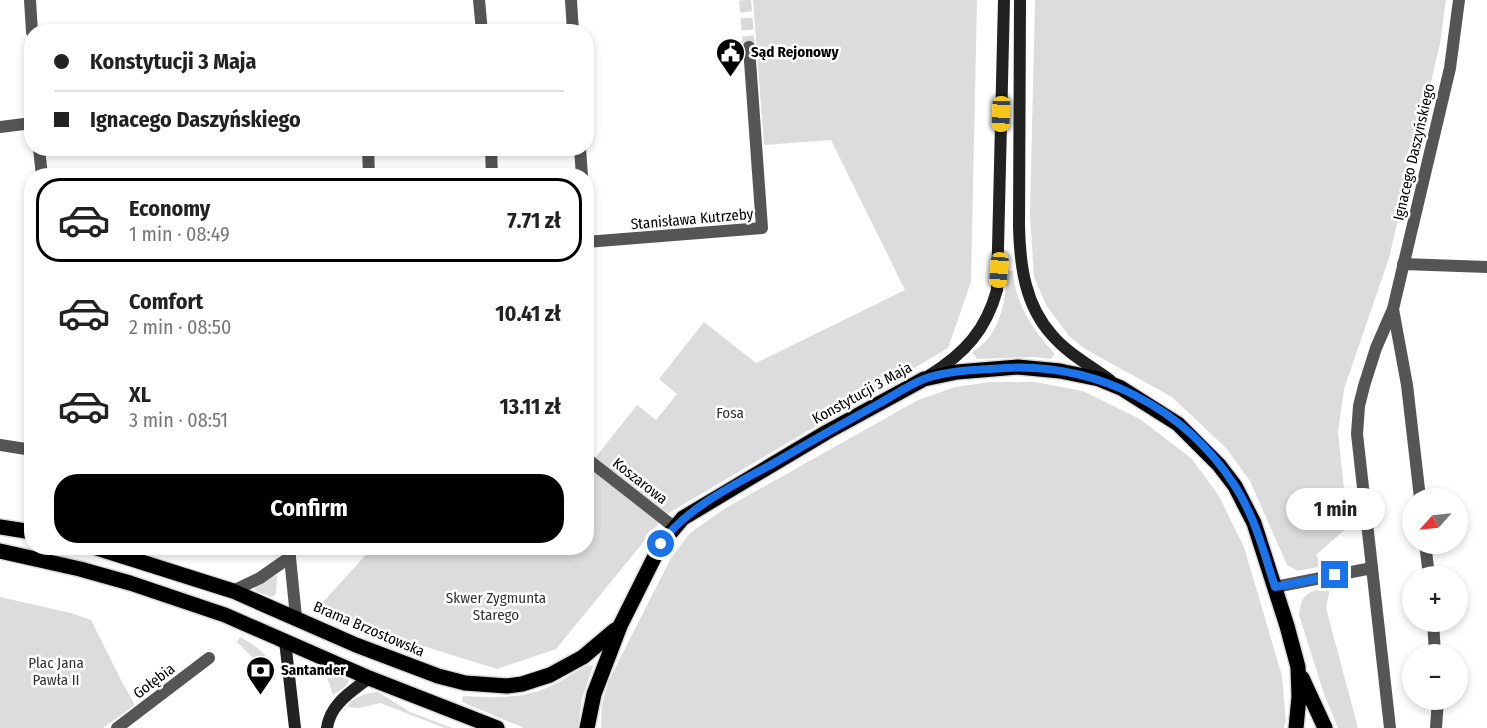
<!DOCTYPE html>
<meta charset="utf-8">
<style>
:root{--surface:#fff;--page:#f6f6f6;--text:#222;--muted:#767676;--line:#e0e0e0;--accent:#000}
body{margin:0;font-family:"Fira Sans Condensed",sans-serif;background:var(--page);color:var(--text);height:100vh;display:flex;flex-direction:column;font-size:22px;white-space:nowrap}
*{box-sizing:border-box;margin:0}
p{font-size:20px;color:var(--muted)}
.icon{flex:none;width:33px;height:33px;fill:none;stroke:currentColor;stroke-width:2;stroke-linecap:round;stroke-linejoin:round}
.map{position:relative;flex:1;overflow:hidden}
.drawer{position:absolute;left:24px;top:168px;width:570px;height:387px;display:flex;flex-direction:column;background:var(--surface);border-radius:24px;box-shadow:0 3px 9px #0003}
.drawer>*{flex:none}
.banner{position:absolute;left:24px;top:24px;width:570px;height:132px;border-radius:24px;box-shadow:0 3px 9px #0003;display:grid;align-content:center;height:132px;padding:0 30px;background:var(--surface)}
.needle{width:39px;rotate:243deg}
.fabs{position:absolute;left:1402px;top:488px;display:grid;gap:12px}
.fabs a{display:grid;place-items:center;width:66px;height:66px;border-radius:50%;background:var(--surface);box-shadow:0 3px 9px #0003;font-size:30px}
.end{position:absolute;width:27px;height:27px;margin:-14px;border:8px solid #1a73e8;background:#fff;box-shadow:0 0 0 3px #fff}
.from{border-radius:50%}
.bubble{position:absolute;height:42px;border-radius:21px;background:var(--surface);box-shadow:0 3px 9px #0003;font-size:20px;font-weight:700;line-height:42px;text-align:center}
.car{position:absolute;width:18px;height:36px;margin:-18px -9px;border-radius:8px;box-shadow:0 0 4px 2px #0007;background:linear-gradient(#f5c518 24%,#345 0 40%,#f5c518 0 76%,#345 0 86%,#f5c518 0)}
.banner b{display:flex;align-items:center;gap:21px;height:57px;font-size:22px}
.banner b+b{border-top:2px solid var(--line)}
.banner i{width:15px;height:15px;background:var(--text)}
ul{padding:10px 0 0;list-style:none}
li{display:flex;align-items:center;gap:18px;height:84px;margin:0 12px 9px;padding:0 18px;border:3px solid transparent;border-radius:24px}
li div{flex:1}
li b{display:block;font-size:22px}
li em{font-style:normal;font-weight:700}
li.selected{border-color:var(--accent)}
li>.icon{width:54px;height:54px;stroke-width:1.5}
.cta{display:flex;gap:12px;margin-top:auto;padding:12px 30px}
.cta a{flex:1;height:69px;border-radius:24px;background:var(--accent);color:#fff;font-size:24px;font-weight:700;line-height:69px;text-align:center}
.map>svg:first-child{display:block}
</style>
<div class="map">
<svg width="1487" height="728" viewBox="0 0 1487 728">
<rect width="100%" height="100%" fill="#fff"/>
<g fill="#dcdcdc">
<polygon points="753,0 977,0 971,282 948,348 667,514 595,458 637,405 656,420 677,394 659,379 704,322 756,363 905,290 831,140 764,145"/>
<polygon points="1035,0 1446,0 1440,44 1389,258 1344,389 1338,432 1348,527 1316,555 1323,566 1298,571 1287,565 1250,481 1226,448 1172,397 1085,349 1069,336 1046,305 1034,277 1030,216"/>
<path d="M1008,271h5c2,33 20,59 42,83l-4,5 -15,-2 -59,2 -5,-7c29,-16 33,-51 36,-81z"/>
<polygon points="990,382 1035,382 1083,391 1140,419 1192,459 1219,496 1244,547 1282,676 1286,722 1284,728 601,728 602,704 609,680 671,558 689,534 724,509 918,400 955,387"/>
<polygon points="587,466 659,523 556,649 497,669 314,612 372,548 586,548"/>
<polygon points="277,575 276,594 272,597 256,591 253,587"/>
<path d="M1330,588l-4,20 32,120h-20l-1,-2 -13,-32 -25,-79c2,-22 11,-25 31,-27z"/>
<polygon points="0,597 71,613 91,620 122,682 135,705 103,728 0,728"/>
<path d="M240,637c17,9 35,22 35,43l-38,-38z"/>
<path d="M588,665l5,1 -11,33 -4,29h-54l-62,-26 1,-6c30,2 60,3 88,-10 13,-6 25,-15 37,-21z"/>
<polygon points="330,673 349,680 346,686 333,695 327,677"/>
<path d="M378,692l32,20 42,16h-7l-65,-25 -21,5 -12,-1c5,-10 19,-14 31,-15z"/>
</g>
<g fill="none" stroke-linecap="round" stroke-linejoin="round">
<polyline stroke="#d9d9d9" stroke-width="12" stroke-dasharray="12 6" stroke-linecap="butt" points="745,0 749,47"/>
<defs>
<g id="primary">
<polyline points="0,527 32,532"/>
<polyline points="97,548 233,591 356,645 438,676 465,683 507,686 522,684 550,675 583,657 615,630"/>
<polyline points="0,551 80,569 130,583 225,615 369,678 497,728"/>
<polyline points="1302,678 1325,728"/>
<polyline points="587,728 594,694 620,626 661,544 683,518 827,432 924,379 957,372 1018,367 1060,371 1099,379 1121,388 1178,424 1219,465 1235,486 1254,523 1287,626 1298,667 1299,697 1296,728"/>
</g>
</defs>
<use href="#primary" stroke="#dbdbdb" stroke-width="18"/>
<g stroke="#555" stroke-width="12">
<polyline points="30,0 32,32"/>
<polyline points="479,0 482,32"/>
<polyline points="571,0 573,32"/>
<polyline points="0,127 32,123"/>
<polyline points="39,148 42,176"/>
<polyline points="368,148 369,176"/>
<polyline points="491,148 492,176"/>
<polyline points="580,148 582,176"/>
<polyline points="586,242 762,228 749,47"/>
<polyline points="1403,264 1487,267"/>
<polyline points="1393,309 1407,385 1420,498"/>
<polyline points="0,445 32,450"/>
<polyline points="586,458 674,527"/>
<polyline points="1425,543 1429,576"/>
<polyline points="289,548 296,617"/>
<polyline points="1275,587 1372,568"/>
<polyline points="233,591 260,578 290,557"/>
<polyline points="1433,621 1435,654"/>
<polyline points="117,728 209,658"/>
<polyline points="1390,728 1357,434 1359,406 1364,386 1376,348 1393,309 1450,68 1459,0"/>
<polyline points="1436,728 1438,699"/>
</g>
<g stroke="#222" stroke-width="12">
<path d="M1020,0l-1,227c1,39 6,78 33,108 15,18 39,31 58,45"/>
<path d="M930,375c35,-22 56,-45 67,-85l7,-290"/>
<polyline points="285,641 295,728"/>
<path d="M327,728c3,-24 24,-36 42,-50"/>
</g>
<use href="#primary" stroke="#000" stroke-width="15"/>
</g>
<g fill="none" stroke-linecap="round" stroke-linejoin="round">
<path stroke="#1a73e8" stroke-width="8" d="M661,544c26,-40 91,-67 132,-92 29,-17 58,-33 87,-49 14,-8 29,-18 44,-24 25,-9 54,-9 80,-11 93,-5 180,39 231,118 20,31 29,67 40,101l60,-12"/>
</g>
<defs>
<symbol id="civic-pin" viewBox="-11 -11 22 30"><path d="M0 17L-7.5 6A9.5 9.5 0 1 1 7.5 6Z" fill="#000" stroke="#fff"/><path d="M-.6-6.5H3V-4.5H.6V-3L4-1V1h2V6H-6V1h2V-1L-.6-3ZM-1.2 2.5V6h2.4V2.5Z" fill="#fff"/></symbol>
<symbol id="bank-pin" viewBox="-11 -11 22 30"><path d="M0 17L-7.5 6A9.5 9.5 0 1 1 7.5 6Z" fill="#000" stroke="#fff"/><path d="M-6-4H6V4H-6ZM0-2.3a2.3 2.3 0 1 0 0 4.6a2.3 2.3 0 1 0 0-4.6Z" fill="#fff"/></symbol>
</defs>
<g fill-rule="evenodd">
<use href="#civic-pin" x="714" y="36" width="33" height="45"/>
<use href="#bank-pin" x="244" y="654" width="33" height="45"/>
</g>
<g text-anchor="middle" stroke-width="5" stroke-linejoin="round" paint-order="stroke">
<g font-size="15" font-weight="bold" fill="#000" stroke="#fff" text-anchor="start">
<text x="751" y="57">Sąd Rejonowy</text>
<text x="281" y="675">Santander</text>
</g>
<g font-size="15" fill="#000" stroke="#fff">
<text transform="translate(1414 152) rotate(-77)" y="5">Ignacego Daszyńskiego</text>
<text transform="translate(692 219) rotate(-5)" y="5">Stanisława Kutrzeby</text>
<text transform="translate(862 393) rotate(-29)" y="5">Konstytucji 3 Maja</text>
<text transform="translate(640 481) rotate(38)" y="5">Koszarowa</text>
<text transform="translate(369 629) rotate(23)" y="5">Brama Brzostowska</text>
<text transform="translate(154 681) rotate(-37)" y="5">Gołębia</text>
</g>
<g font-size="15" fill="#333" stroke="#fff">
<text x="730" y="418">Fosa</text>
<text x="496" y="603">Skwer Zygmunta<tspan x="496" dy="17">Starego</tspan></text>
<text x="56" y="668">Plac Jana<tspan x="56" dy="17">Pawła II</tspan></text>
</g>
</g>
</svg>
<div class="fabs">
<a><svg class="needle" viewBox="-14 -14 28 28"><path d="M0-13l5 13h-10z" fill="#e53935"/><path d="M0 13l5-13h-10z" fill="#767676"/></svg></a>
<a>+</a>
<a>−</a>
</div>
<i class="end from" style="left:661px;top:544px"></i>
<i class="end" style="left:1335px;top:575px"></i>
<div class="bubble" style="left:1286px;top:488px;width:99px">1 min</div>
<i class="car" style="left:1001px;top:114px;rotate:182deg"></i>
<i class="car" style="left:999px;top:270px;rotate:185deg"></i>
<div class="banner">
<b><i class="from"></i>Konstytucji 3 Maja</b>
<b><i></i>Ignacego Daszyńskiego</b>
</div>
<section class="drawer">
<ul>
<li class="selected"><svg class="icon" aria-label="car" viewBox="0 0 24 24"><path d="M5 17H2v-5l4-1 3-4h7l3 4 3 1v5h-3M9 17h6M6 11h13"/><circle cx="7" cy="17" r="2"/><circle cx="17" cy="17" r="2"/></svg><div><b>Economy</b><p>1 min · 08:49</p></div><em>7.71 zł</em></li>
<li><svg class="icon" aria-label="car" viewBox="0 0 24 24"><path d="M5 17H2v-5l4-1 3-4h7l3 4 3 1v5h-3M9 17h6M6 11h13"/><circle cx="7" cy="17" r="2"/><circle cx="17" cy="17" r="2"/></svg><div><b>Comfort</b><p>2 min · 08:50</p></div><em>10.41 zł</em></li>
<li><svg class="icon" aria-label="car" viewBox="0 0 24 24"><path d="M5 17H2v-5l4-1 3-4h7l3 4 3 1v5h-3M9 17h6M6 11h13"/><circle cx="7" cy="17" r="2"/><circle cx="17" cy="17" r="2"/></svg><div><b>XL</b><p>3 min · 08:51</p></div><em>13.11 zł</em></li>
</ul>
<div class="cta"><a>Confirm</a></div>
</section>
</div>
